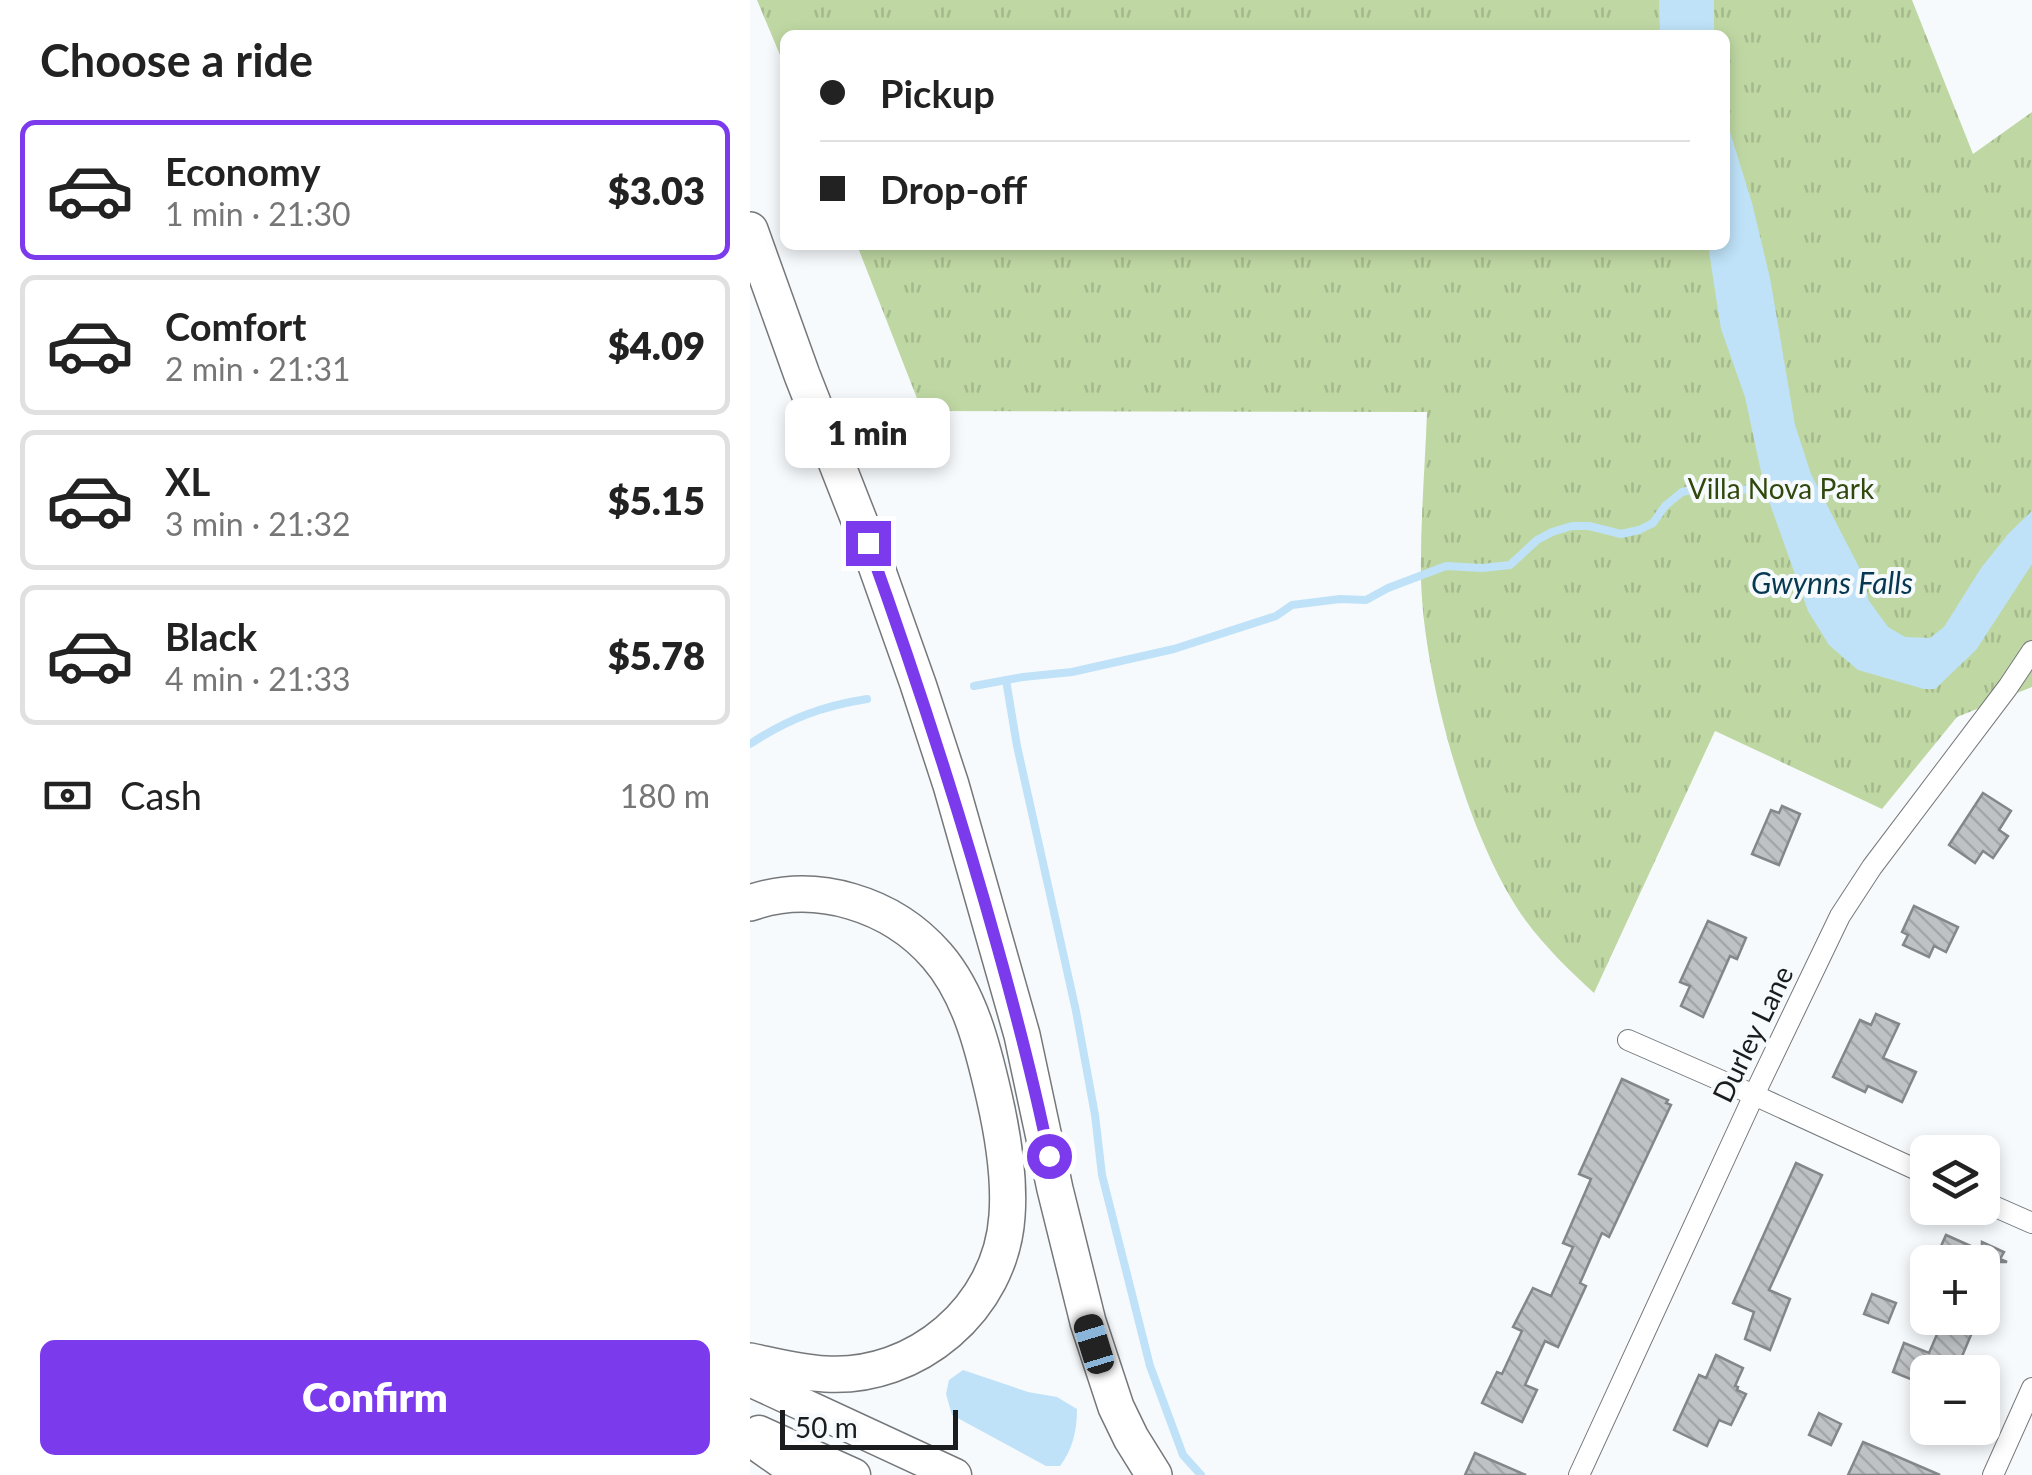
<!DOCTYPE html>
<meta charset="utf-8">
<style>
:root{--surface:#fff;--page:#f2f2f2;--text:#222;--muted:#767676;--line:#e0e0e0;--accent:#7c3aed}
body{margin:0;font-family:Lato,sans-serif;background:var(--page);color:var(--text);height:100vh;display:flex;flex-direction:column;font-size:38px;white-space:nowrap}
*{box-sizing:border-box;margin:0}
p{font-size:32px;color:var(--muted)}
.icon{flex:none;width:55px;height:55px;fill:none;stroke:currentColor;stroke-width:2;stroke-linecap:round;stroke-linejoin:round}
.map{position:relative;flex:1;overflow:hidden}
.side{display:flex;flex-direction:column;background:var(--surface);width:750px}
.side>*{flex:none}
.banner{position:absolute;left:30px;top:30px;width:950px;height:220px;border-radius:15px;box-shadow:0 5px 15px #0003;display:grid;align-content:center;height:220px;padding:0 40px;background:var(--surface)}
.fabs{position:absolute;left:1160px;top:1135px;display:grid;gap:20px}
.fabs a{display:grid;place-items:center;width:90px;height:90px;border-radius:15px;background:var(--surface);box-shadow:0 5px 15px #0003;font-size:50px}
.scale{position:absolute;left:30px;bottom:25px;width:178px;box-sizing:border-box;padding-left:10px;border:5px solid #1b1c1d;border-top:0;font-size:28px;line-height:35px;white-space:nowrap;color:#1b1c1d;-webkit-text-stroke:8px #f6fafd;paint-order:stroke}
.end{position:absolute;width:45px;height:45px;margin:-22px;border:12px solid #7c3aed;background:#fff;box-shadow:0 0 0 5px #fff}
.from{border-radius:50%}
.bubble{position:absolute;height:70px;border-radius:15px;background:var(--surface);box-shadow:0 5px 15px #0003;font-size:32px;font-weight:800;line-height:70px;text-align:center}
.car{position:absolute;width:30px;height:60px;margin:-30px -15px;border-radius:12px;box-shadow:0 0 8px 2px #0007;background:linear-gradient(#222 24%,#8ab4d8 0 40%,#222 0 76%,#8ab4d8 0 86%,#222 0)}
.banner b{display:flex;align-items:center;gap:35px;height:95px;font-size:38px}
.banner b+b{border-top:2px solid var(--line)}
.banner i{width:25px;height:25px;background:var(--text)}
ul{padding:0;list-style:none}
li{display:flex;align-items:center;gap:30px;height:140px;margin:0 20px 15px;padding:0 20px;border:5px solid var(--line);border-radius:15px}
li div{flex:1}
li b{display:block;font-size:38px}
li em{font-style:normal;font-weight:800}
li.selected{border-color:var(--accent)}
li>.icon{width:90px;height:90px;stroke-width:1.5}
h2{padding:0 40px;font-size:45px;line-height:120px}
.pay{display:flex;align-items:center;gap:25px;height:110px;padding:0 40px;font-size:38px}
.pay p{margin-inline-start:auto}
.button{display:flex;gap:20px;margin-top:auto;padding:20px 40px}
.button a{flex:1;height:115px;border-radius:15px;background:var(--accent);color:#fff;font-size:40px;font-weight:800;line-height:115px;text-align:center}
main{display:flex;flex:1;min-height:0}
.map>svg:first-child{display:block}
</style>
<main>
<section class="side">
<h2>Choose a ride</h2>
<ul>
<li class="selected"><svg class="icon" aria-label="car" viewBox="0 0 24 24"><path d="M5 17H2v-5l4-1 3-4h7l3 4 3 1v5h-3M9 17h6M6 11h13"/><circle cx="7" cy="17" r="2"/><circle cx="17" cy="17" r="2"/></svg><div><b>Economy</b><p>1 min · 21:30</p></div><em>$3.03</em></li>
<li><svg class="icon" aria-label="car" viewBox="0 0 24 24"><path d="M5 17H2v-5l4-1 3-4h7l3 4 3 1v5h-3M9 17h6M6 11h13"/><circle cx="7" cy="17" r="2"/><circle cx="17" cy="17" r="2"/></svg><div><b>Comfort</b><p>2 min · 21:31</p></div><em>$4.09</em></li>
<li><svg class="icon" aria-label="car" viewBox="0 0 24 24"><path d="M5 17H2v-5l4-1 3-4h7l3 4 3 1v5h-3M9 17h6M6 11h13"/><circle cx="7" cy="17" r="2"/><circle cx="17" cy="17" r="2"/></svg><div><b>XL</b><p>3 min · 21:32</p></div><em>$5.15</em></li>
<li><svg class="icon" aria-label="car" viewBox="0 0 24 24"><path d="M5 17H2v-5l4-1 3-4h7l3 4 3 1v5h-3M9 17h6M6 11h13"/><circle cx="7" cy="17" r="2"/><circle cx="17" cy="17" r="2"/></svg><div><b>Black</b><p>4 min · 21:33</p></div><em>$5.78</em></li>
</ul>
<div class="pay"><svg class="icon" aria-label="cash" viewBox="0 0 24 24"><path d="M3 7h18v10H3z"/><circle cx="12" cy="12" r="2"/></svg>Cash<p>180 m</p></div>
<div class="button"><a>Confirm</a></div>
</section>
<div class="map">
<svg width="1282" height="1475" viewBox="0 0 1282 1475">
<defs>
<pattern id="park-tufts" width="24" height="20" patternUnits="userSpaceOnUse" patternTransform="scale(2.5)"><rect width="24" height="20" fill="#bfd8a3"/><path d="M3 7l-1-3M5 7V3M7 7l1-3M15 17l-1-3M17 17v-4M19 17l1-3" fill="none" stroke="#a4b98c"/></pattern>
<pattern id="building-back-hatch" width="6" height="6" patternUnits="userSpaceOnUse" patternTransform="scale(2.5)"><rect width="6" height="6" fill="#bfc2c5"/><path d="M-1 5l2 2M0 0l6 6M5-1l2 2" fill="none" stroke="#a4a6a9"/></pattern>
</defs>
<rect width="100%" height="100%" fill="#f6fafd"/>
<path fill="url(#park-tufts)" d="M7,0h1155l61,154 59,-42v575l-75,30 -75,92 -167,-78 -121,262c-24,-22 -48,-45 -68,-72 -58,-80 -102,-242 -105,-341 -1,-56 4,-112 6,-168l-505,-1 -65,-166h868v-210h-940v32z"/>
<g fill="#bfe2f8">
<polygon points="909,0 964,0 964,35 910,35"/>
<polygon points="975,116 1002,203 1020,278 1045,425 1061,474 1111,571 1119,601 1138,627 1155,637 1180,638 1194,627 1231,568 1259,533 1282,511 1282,564 1226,650 1185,689 1174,689 1108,670 1079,645 1058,611 1015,490 995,397 971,329 958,245 975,245"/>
<path d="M213,1370l65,22 29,5 20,12c0,21 -4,40 -17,57h-14l-94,-51 -6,-21 3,-14z"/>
</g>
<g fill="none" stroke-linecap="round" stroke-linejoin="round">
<g stroke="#bfe2f8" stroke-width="8">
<polyline points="256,680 267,746 326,1011 345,1115 352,1175 400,1366 433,1455 451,1475"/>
<polyline points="224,686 273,677 322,672 424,649 526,616 542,605 590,599 616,600 638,588 696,566 732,568 760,565 787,540 802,532 822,526 839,526 871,534 889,530 903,523 915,506 932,492 945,489 1025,490"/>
<path d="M0,744c38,-25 72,-38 117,-45"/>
</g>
</g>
<g fill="url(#building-back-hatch)" stroke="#848789" stroke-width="2.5">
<polygon points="1233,793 1261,811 1249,830 1258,836 1243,858 1233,851 1225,863 1199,845"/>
<polygon points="1032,806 1050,814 1029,865 1002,854 1021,810 1029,813"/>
<polygon points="1164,906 1208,927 1196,952 1184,946 1179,957 1153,945 1158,935 1152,932"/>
<polygon points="958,921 996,938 987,959 980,956 953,1017 931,1006 940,986 930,982"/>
<polygon points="1126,1014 1149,1024 1133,1058 1166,1072 1152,1102 1118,1086 1115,1092 1083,1077 1110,1020 1121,1025"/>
<polygon points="872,1079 918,1100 916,1103 921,1105 859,1237 852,1233 830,1283 836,1286 808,1347 795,1341 775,1385 787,1390 772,1422 732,1403 747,1372 752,1374 772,1331 763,1327 783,1288 801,1296 823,1247 813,1243 841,1179 829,1174"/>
<polygon points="1046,1163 1072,1175 1019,1290 1040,1299 1020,1350 995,1339 1004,1312 983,1303"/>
<polygon points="1196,1235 1232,1251 1232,1242 1254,1252 1250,1259 1257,1262 1248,1262 1232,1295 1232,1262 1203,1262 1187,1255"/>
<polygon points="1122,1294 1146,1303 1138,1323 1114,1314"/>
<polygon points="1194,1318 1228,1318 1208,1366 1224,1372 1178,1372 1178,1386 1143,1372 1154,1343 1179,1353"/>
<polygon points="966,1355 993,1368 985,1386 988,1387 987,1390 996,1394 981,1425 969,1420 957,1446 924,1430 949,1375 956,1378"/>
<polygon points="1069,1413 1091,1424 1081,1445 1059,1435"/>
<polygon points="1113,1442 1132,1450 1190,1475 1098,1475"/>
<polygon points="725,1453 776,1475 715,1475"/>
</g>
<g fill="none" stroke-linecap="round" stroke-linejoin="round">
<defs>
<g id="street">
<polyline points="878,1040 1004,1095 1178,1175"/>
<polyline points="1232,1201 1282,1223"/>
<polyline points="829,1475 1004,1095 1090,916 1122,867 1258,687 1282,651"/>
<polyline points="1243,1475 1282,1388"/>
</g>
<g id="primary">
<polyline points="0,1380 205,1475"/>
<polyline points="9,1432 104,1475"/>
</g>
<g id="highway">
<polyline points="0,230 52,375 118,543 168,684 201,785 272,1035 305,1189 338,1322 366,1407 381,1438 404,1475"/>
<path d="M0,903c66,-23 142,1 187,53 33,38 46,92 57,140 9,39 16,80 13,120 -6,92 -91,164 -182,158 -25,-1 -51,-8 -75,-13"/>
<polyline points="0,1438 40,1466 61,1475"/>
</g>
</defs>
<use href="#street" stroke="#75787a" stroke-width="22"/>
<use href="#primary" stroke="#75787a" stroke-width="35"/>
<use href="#highway" stroke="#75787a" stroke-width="38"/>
<use href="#street" stroke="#fff" stroke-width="20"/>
<use href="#primary" stroke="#fff" stroke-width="32"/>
<use href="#highway" stroke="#fff" stroke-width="35"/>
</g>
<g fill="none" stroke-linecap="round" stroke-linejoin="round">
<path stroke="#7c3aed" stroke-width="12" d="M118,543c48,134 92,269 130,406 19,68 37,137 51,207"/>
</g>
<g text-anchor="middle" stroke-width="8" stroke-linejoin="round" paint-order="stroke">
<g font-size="28" fill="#31480d" stroke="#f6fafd">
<text x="1031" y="499">Villa Nova Park</text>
</g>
<g font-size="28" fill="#1b1c1d" stroke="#f6fafd">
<text transform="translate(1003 1034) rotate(-64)" y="10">Durley Lane</text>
</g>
<g font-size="30" font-style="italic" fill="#063951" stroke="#f6fafd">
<text x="1082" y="594">Gwynns Falls</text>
</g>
</g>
</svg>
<div class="fabs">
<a><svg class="icon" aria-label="layers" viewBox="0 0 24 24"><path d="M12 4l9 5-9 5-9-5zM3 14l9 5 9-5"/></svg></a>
<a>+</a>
<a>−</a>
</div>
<div class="scale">50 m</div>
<i class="end from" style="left:299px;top:1156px"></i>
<i class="end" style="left:118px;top:543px"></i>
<div class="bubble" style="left:35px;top:398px;width:165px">1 min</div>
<i class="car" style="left:344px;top:1344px;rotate:343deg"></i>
<div class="banner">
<b><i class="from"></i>Pickup</b>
<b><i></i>Drop-off</b>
</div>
</div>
</main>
